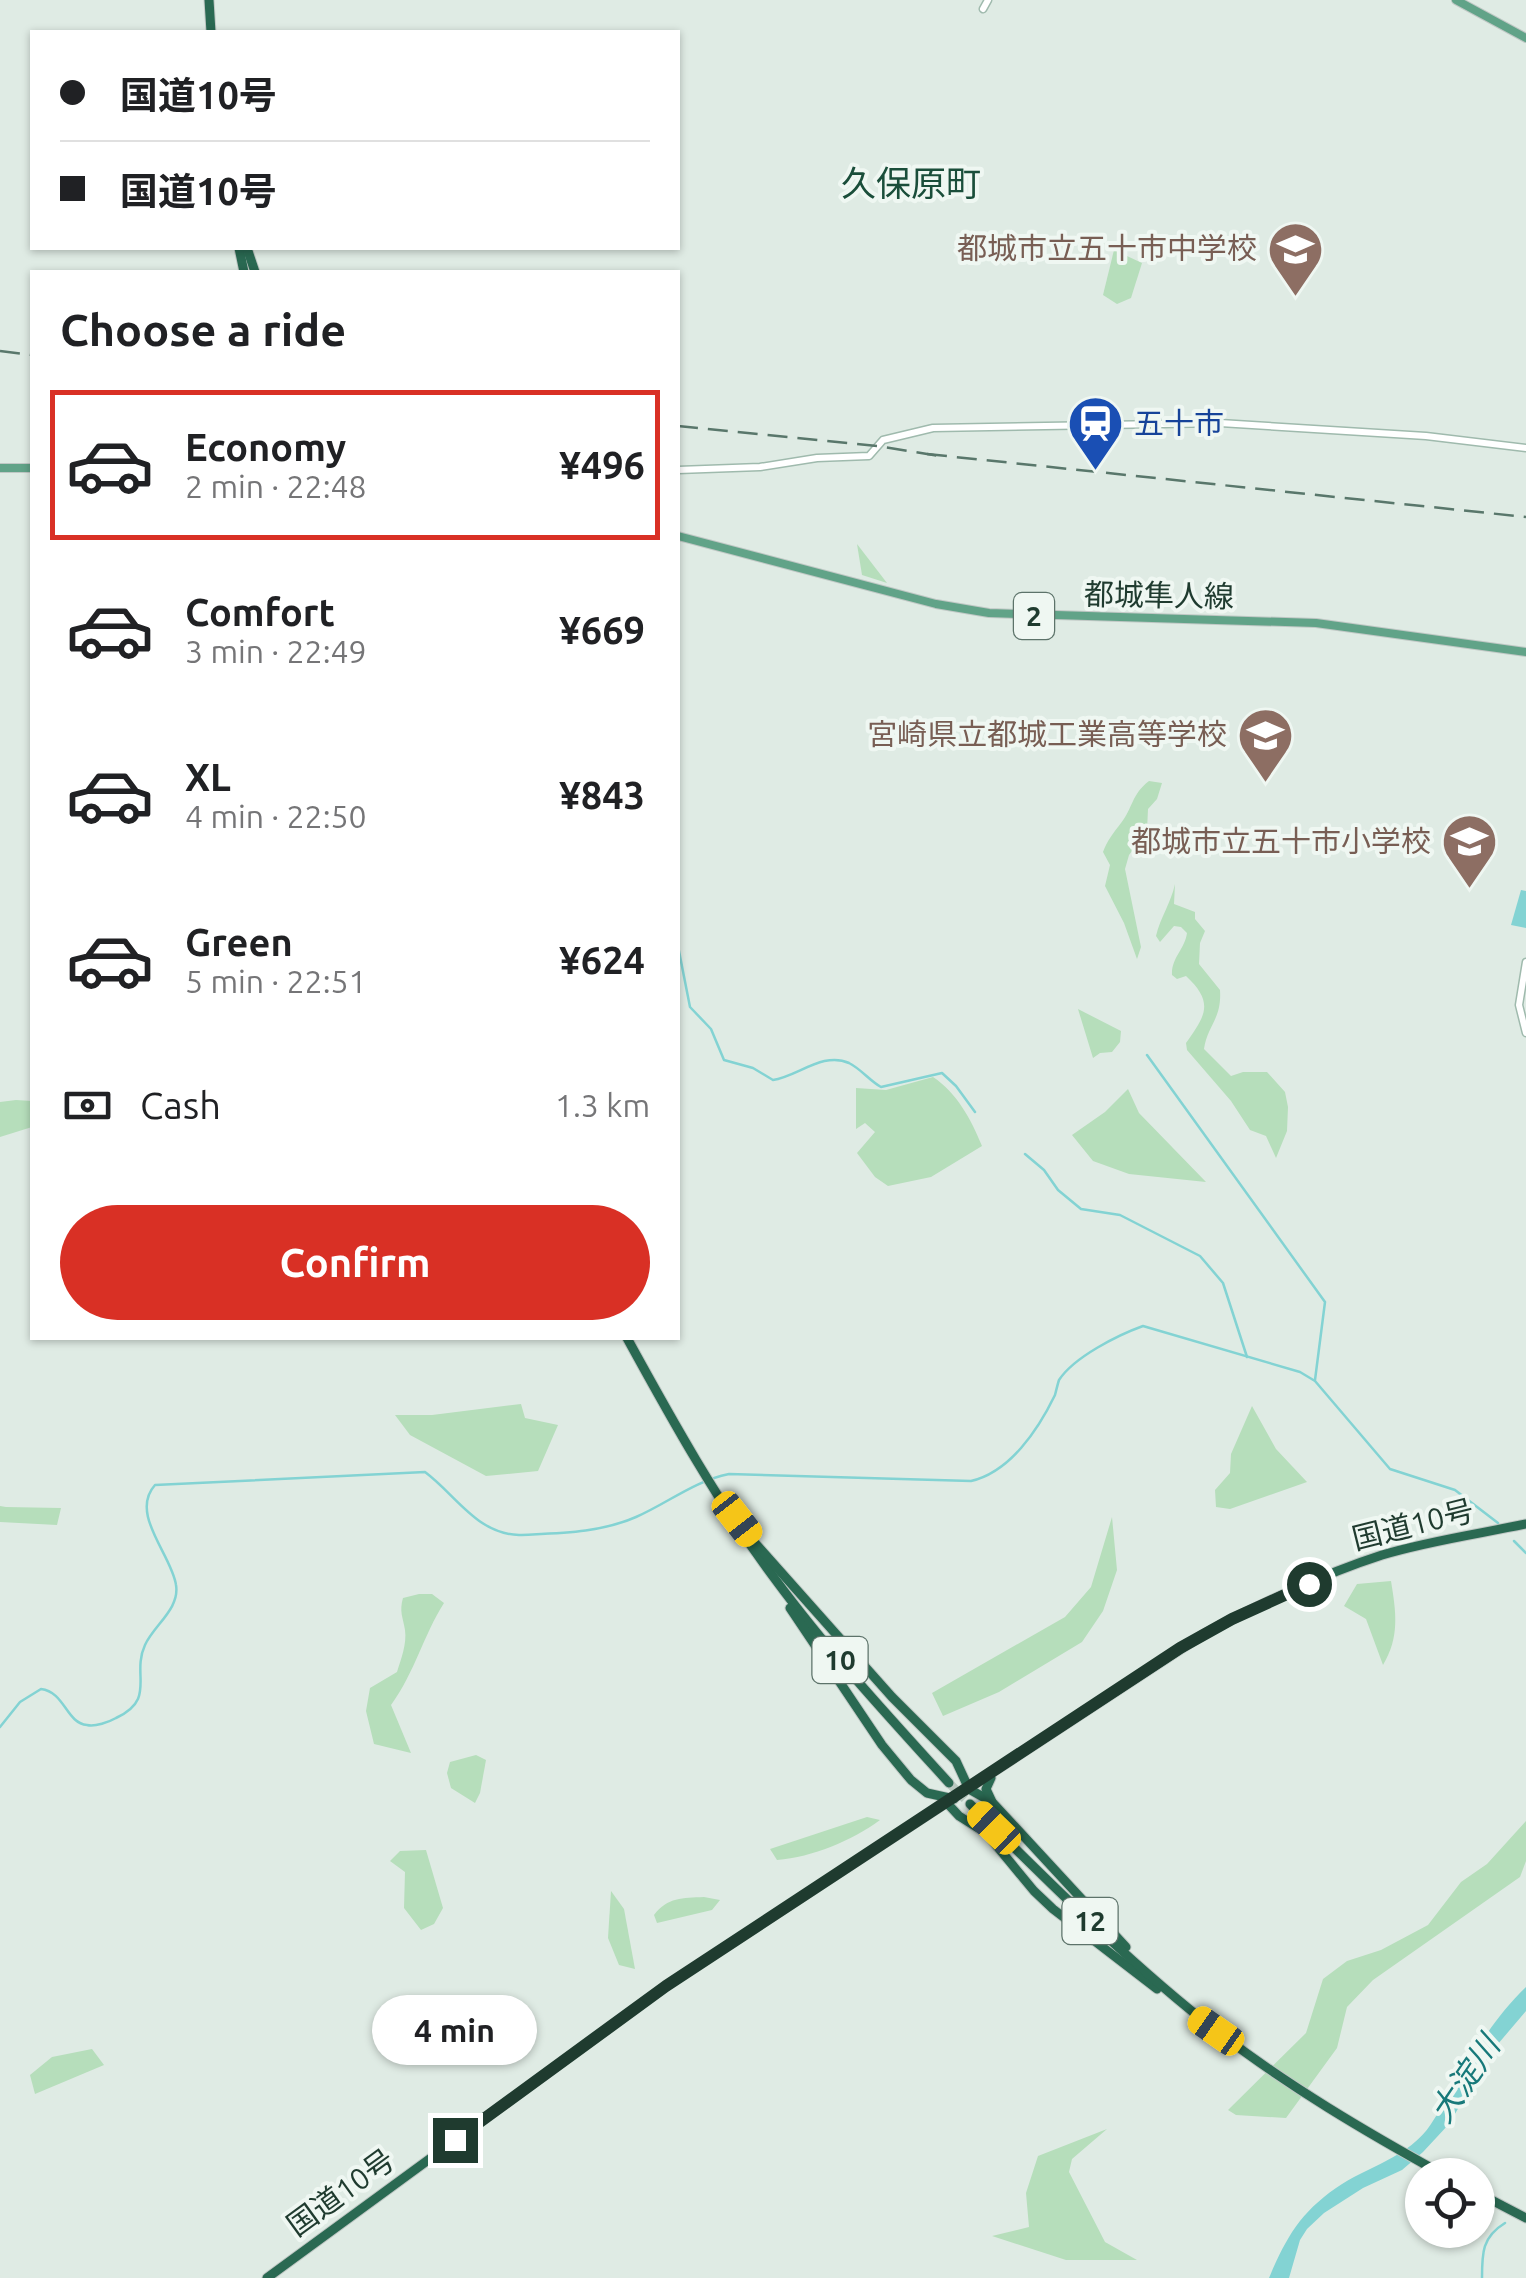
<!DOCTYPE html>
<meta charset="utf-8">
<style>
:root{--surface:#fff;--page:#f2f2f2;--text:#202124;--muted:#757577;--line:#e0e0e0;--accent:#d93025}
body{margin:0;font-family:Ubuntu,"Noto Sans JP",sans-serif;background:var(--page);color:var(--text);height:100vh;display:flex;flex-direction:column;font-size:38px;white-space:nowrap}
*{box-sizing:border-box;margin:0}
p{font-size:32px;color:var(--muted)}
.icon{flex:none;width:55px;height:55px;fill:none;stroke:currentColor;stroke-width:2;stroke-linecap:round;stroke-linejoin:round}
.map{position:relative;flex:1;overflow:hidden}
.sheet{position:absolute;left:30px;top:270px;width:650px;height:1070px;display:flex;flex-direction:column;background:var(--surface);border-radius:0px;box-shadow:0 2px 8px #0004}
.sheet>*{flex:none}
.hud{position:absolute;left:30px;top:30px;width:650px;height:220px;border-radius:0px;box-shadow:0 2px 8px #0004;display:grid;align-content:center;height:220px;padding:0 30px;background:var(--surface)}
.fabs{position:absolute;left:1405px;top:2158px;display:grid;gap:20px}
.fabs a{display:grid;place-items:center;width:90px;height:90px;border-radius:50%;background:var(--surface);box-shadow:0 2px 8px #0004;font-size:50px}
.end{position:absolute;width:45px;height:45px;margin:-22px;border:12px solid #1f3b2f;background:#fff;box-shadow:0 0 0 5px #fff}
.from{border-radius:50%}
.bubble{position:absolute;height:70px;border-radius:35px;background:var(--surface);box-shadow:0 2px 8px #0004;font-size:32px;font-weight:600;line-height:70px;text-align:center}
.car{position:absolute;width:30px;height:60px;margin:-30px -15px;border-radius:12px;box-shadow:0 0 8px 2px #0007;background:linear-gradient(#f5c518 24%,#345 0 40%,#f5c518 0 76%,#345 0 86%,#f5c518 0)}
.hud b{display:flex;align-items:center;gap:35px;height:95px;font-size:38px}
.hud b+b{border-top:2px solid var(--line)}
.hud i{width:25px;height:25px;background:var(--text)}
ul{padding:0;list-style:none}
li{display:flex;align-items:center;gap:30px;height:150px;margin:0 20px 15px;padding:0 10px;border:5px solid transparent;border-radius:0px}
li div{flex:1}
li b{display:block;font-size:38px}
li em{font-style:normal;font-weight:600}
li.on{border-color:var(--accent)}
li>.icon{width:90px;height:90px;stroke-width:1.5}
h2{padding:0 30px;font-size:45px;line-height:120px}
.pay{display:flex;align-items:center;gap:25px;height:110px;padding:0 30px;font-size:38px}
.pay p{margin-inline-start:auto}
.cta{display:flex;gap:20px;margin-top:auto;padding:20px 30px}
.cta a{flex:1;height:115px;border-radius:60px;background:var(--accent);color:#fff;font-size:40px;font-weight:600;line-height:115px;text-align:center}
.map>svg:first-child{display:block}
</style>
<div class="map">
<svg width="1526" height="2278" viewBox="0 0 1526 2278">
<rect width="100%" height="100%" fill="#dfebe4"/>
<g fill="#b6debb">
<polygon points="1114,250 1142,263 1131,298 1117,304 1103,295"/>
<polygon points="857,544 887,583 862,575"/>
<path d="M1149,781l13,2 -5,16 -9,10 -1,22 -18,24 -4,14 16,78 -4,12 -13,-36 -19,-37 5,-21 -7,-13c4,-11 11,-20 18,-29 12,-15 10,-28 28,-42z"/>
<path d="M1175,884l-1,20 21,8v7l10,12 -5,12 -1,21 21,26c2,29 -13,36 -16,59l27,27 12,-4h24l18,20 3,15 -1,24 -11,27 -10,-22 -16,-6 -19,-29 -44,-51 -1,-7c19,-27 29,-40 0,-67l-9,3 -5,-4c-1,-17 13,-26 15,-42l-6,-6 -7,-1 -14,16 -4,-6c4,-18 15,-33 19,-52z"/>
<polygon points="1078,1009 1121,1031 1120,1042 1112,1052 1100,1053 1093,1058"/>
<path d="M933,1077c24,16 38,42 49,69l-51,31 -43,9 -13,-9 -18,-24 18,-21 -10,-9 -9,6v-41l30,2z"/>
<polygon points="1128,1089 1139,1113 1206,1182 1129,1174 1093,1161 1072,1135 1105,1112"/>
<polygon points="16,1100 32,1101 32,1127 0,1137 0,1102"/>
<polygon points="521,1404 525,1418 558,1425 538,1471 486,1476 410,1435 395,1415 432,1415"/>
<polygon points="1252,1406 1276,1449 1307,1482 1230,1509 1216,1507 1215,1490 1230,1473 1231,1454"/>
<polygon points="0,1506 6,1507 61,1508 57,1525 0,1522"/>
<polygon points="1112,1517 1117,1570 1103,1611 1082,1642 999,1692 943,1716 932,1693 1065,1617 1091,1587"/>
<path d="M1391,1581c5,31 9,56 -8,84l-17,-46 -22,-13 13,-22z"/>
<path d="M419,1594h13l12,9c-21,33 -29,69 -53,102l20,48 -37,-9 -8,-33 4,-23 27,-16c4,-13 10,-28 8,-42 -2,-13 -6,-18 -2,-32z"/>
<polygon points="476,1755 486,1760 480,1793 475,1803 451,1788 447,1773 450,1762"/>
<path d="M867,1817l13,3c-29,21 -67,37 -103,40l-7,-11z"/>
<polygon points="1526,1821 1526,1861 1520,1877 1373,1980 1347,2007 1337,2048 1286,2118 1236,2115 1228,2110 1306,2033 1323,1979 1347,1961 1381,1950 1428,1925 1461,1882 1487,1864"/>
<polygon points="426,1850 443,1908 434,1924 421,1930 404,1908 405,1872 390,1861 400,1851"/>
<polygon points="611,1891 624,1909 635,1969 619,1965 608,1938"/>
<path d="M704,1897l16,3 -8,10 -55,13 -3,-8c14,-18 28,-17 50,-18z"/>
<polygon points="92,2049 104,2065 35,2094 30,2075 52,2057"/>
<polygon points="1107,2129 1072,2159 1069,2172 1105,2242 1137,2260 1066,2260 992,2236 1029,2227 1026,2193 1038,2156"/>
</g>
<g fill="#83d3d3">
<polygon points="1521,890 1526,891 1526,928 1511,925"/>
<path d="M1526,1987v24l-34,40 -43,73 -26,28 -21,18 -39,18 -39,25 -17,16 -7,11 -11,38h-20c17,-40 31,-65 67,-90 30,-21 74,-31 95,-64 31,-47 53,-97 95,-137z"/>
</g>
<g fill="none" stroke-linecap="round" stroke-linejoin="round">
<g stroke="#83d3d3" stroke-width="2.5">
<path d="M678,946l12,61 21,22 13,31 29,8 20,12c24,-3 50,-29 76,-17 12,6 21,18 32,24l61,-14 14,13 19,26"/>
<polyline points="1147,1055 1325,1302 1315,1380"/>
<polyline points="1025,1154 1044,1170 1058,1190 1081,1209 1120,1215 1200,1256 1223,1283 1247,1357"/>
<polyline points="1514,1541 1526,1553"/>
<path d="M0,1727l20,-25 21,-13c24,3 25,34 46,36 8,2 22,-3 29,-7 41,-19 15,-43 29,-73 9,-20 35,-36 31,-60 -4,-30 -47,-71 -21,-100l270,-13c31,23 52,62 94,63 40,-2 81,-2 117,-18 32,-14 58,-36 93,-43l242,7c39,-9 67,-51 84,-86 1,-4 3,-12 4,-15 15,-23 59,-45 84,-54l157,46 15,9 75,88 65,21 43,33"/>
<path d="M1482,2278c0,-25 0,-41 23,-55"/>
</g>
<polyline stroke="#b9c8c0" stroke-width="9" stroke-dasharray="9 4.5" stroke-linecap="butt" points="949,1783 970,1804"/>
<defs>
<g id="secondary">
<polyline points="983,9 988,0"/>
<polyline points="678,470 760,467 817,458 869,456 883,440 933,428 1220,423 1426,436 1526,448"/>
<polyline points="1526,962 1519,1005 1526,1033"/>
</g>
<g id="primary">
<polyline points="1456,0 1526,38"/>
<polyline points="0,468 32,468"/>
<polyline points="678,536 936,604 989,613 1316,623 1526,652"/>
</g>
<g id="highway">
<polyline points="209,0 211,32"/>
<polyline points="239,248 244,272"/>
<polyline points="247,248 255,272"/>
<path d="M627,1338c45,82 91,165 148,241 53,72 114,138 174,204"/>
<polyline points="755,1543 892,1697 956,1761 969,1789 992,1802"/>
<polyline points="790,1608 882,1745 911,1780 927,1793 954,1799"/>
<polyline points="991,1778 986,1789 992,1802 1126,1947"/>
<polyline points="947,1803 959,1816 986,1833 1034,1891 1053,1909 1157,1989"/>
<path d="M970,1804c80,79 159,159 248,228 70,54 148,100 226,143"/>
<polyline points="1478,2193 1526,2218"/>
<path d="M267,2278l399,-292 538,-352c57,-30 116,-59 178,-79 46,-14 96,-21 144,-31"/>
</g>
</defs>
<use href="#secondary" stroke="#9fbaad" stroke-width="9"/>
<use href="#primary" stroke="#c0c8c5" stroke-width="10"/>
<use href="#highway" stroke="#c0c8c5" stroke-width="11"/>
<use href="#secondary" stroke="#fff" stroke-width="6"/>
<use href="#primary" stroke="#61a388" stroke-width="8"/>
<use href="#highway" stroke="#2a6952" stroke-width="9"/>
<g stroke="#59776b" stroke-width="2.5" stroke-dasharray="20 10" stroke-linecap="butt">
<polyline points="0,351 32,355"/>
<polyline points="678,426 878,446 939,456"/>
<polyline points="927,454 1526,517"/>
</g>
</g>
<g fill="none" stroke-linecap="round" stroke-linejoin="round">
<polyline stroke="#1f3b2f" stroke-width="12" points="455,2140 666,1986 1180,1648 1232,1619 1309,1584"/>
</g>
<defs>
<symbol id="school-pin" viewBox="-11 -11 22 30"><path d="M0 17L-7.5 6A9.5 9.5 0 1 1 7.5 6Z" fill="#8d6e63" stroke="#eff7f2"/><path d="M0-5L7-2L0 1L-7-2ZM-4 1L0 2.5L4 1V4Q0 6-4 4Z" fill="#fff"/></symbol>
<symbol id="station-pin" viewBox="-11 -11 22 30"><path d="M0 17L-7.5 6A9.5 9.5 0 1 1 7.5 6Z" fill="#1a4fb4" stroke="#eff7f2"/><path d="M-3-6H3Q5-6 5-4V2Q5 4 3 4L4.5 6H3L1.5 4h-3L-3 6H-4.5L-3 4Q-5 4-5 2V-4Q-5-6-3-6ZM-3.5-4v3h7v-3ZM-3.5 1v1.5H-2V1ZM2 1v1.5H3.5V1Z" fill="#fff"/></symbol>
</defs>
<g fill-rule="evenodd">
<use href="#school-pin" x="1264" y="218" width="63" height="86"/>
<use href="#station-pin" x="1064" y="392" width="63" height="86"/>
<use href="#school-pin" x="1234" y="704" width="63" height="86"/>
<use href="#school-pin" x="1438" y="810" width="63" height="86"/>
</g>
<g text-anchor="middle" stroke-width="8" stroke-linejoin="round" paint-order="stroke">
<g fill="#eff7f2" stroke="#5d736a" stroke-width="2.5">
<rect x="1014" y="593" width="40" height="46" rx="8"/>
<rect x="812.5" y="1637" width="55" height="46" rx="8"/>
<rect x="1062.5" y="1898" width="55" height="46" rx="8"/>
</g>
<g font-size="28" font-weight="bold" fill="#1f3b2f">
<text x="1034" y="626">2</text>
<text x="840" y="1670">10</text>
<text x="1090" y="1931">12</text>
</g>
<g font-size="30" fill="#785e54" stroke="#eff7f2" text-anchor="end">
<text x="1257" y="259">都城市立五十市中学校</text>
<text x="1227" y="745">宮崎県立都城工業高等学校</text>
<text x="1431" y="852">都城市立五十市小学校</text>
</g>
<g font-size="30" fill="#164399" stroke="#eff7f2" text-anchor="start">
<text x="1134" y="434">五十市</text>
</g>
<g font-size="30" fill="#1f3b2f" stroke="#eff7f2">
<text transform="translate(1159 596) rotate(1)" y="10">都城隼人線</text>
<text transform="translate(1413 1525) rotate(-14)" y="10">国道10号</text>
<text transform="translate(341 2193) rotate(-36)" y="10">国道10号</text>
</g>
<g font-size="32" font-style="italic" fill="#17797a" stroke="#eff7f2">
<text transform="translate(1465 2079) rotate(-56)" y="11">大淀川</text>
</g>
<g font-size="35" fill="#1a4e3a" stroke="#eff7f2">
<text x="911" y="196">久保原町</text>
</g>
</g>
</svg>
<div class="fabs">
<a><svg class="icon" aria-label="locate" viewBox="0 0 24 24"><circle cx="12" cy="12" r="6"/><path d="M12 2v4M12 18v4M2 12h4M18 12h4"/></svg></a>
</div>
<i class="end from" style="left:1309px;top:1584px"></i>
<i class="end" style="left:455px;top:2140px"></i>
<div class="bubble" style="left:372px;top:1995px;width:165px">4 min</div>
<i class="car" style="left:737px;top:1519px;rotate:142deg"></i>
<i class="car" style="left:994px;top:1828px;rotate:314deg"></i>
<i class="car" style="left:1216px;top:2031px;rotate:305deg"></i>
<div class="hud">
<b><i class="from"></i>国道10号</b>
<b><i></i>国道10号</b>
</div>
<section class="sheet">
<h2>Choose a ride</h2>
<ul>
<li class="on"><svg class="icon" aria-label="car" viewBox="0 0 24 24"><path d="M5 17H2v-5l4-1 3-4h7l3 4 3 1v5h-3M9 17h6M6 11h13"/><circle cx="7" cy="17" r="2"/><circle cx="17" cy="17" r="2"/></svg><div><b>Economy</b><p>2 min · 22:48</p></div><em>¥496</em></li>
<li><svg class="icon" aria-label="car" viewBox="0 0 24 24"><path d="M5 17H2v-5l4-1 3-4h7l3 4 3 1v5h-3M9 17h6M6 11h13"/><circle cx="7" cy="17" r="2"/><circle cx="17" cy="17" r="2"/></svg><div><b>Comfort</b><p>3 min · 22:49</p></div><em>¥669</em></li>
<li><svg class="icon" aria-label="car" viewBox="0 0 24 24"><path d="M5 17H2v-5l4-1 3-4h7l3 4 3 1v5h-3M9 17h6M6 11h13"/><circle cx="7" cy="17" r="2"/><circle cx="17" cy="17" r="2"/></svg><div><b>XL</b><p>4 min · 22:50</p></div><em>¥843</em></li>
<li><svg class="icon" aria-label="car" viewBox="0 0 24 24"><path d="M5 17H2v-5l4-1 3-4h7l3 4 3 1v5h-3M9 17h6M6 11h13"/><circle cx="7" cy="17" r="2"/><circle cx="17" cy="17" r="2"/></svg><div><b>Green</b><p>5 min · 22:51</p></div><em>¥624</em></li>
</ul>
<div class="pay"><svg class="icon" aria-label="cash" viewBox="0 0 24 24"><path d="M3 7h18v10H3z"/><circle cx="12" cy="12" r="2"/></svg>Cash<p>1.3 km</p></div>
<div class="cta"><a>Confirm</a></div>
</section>
</div>
